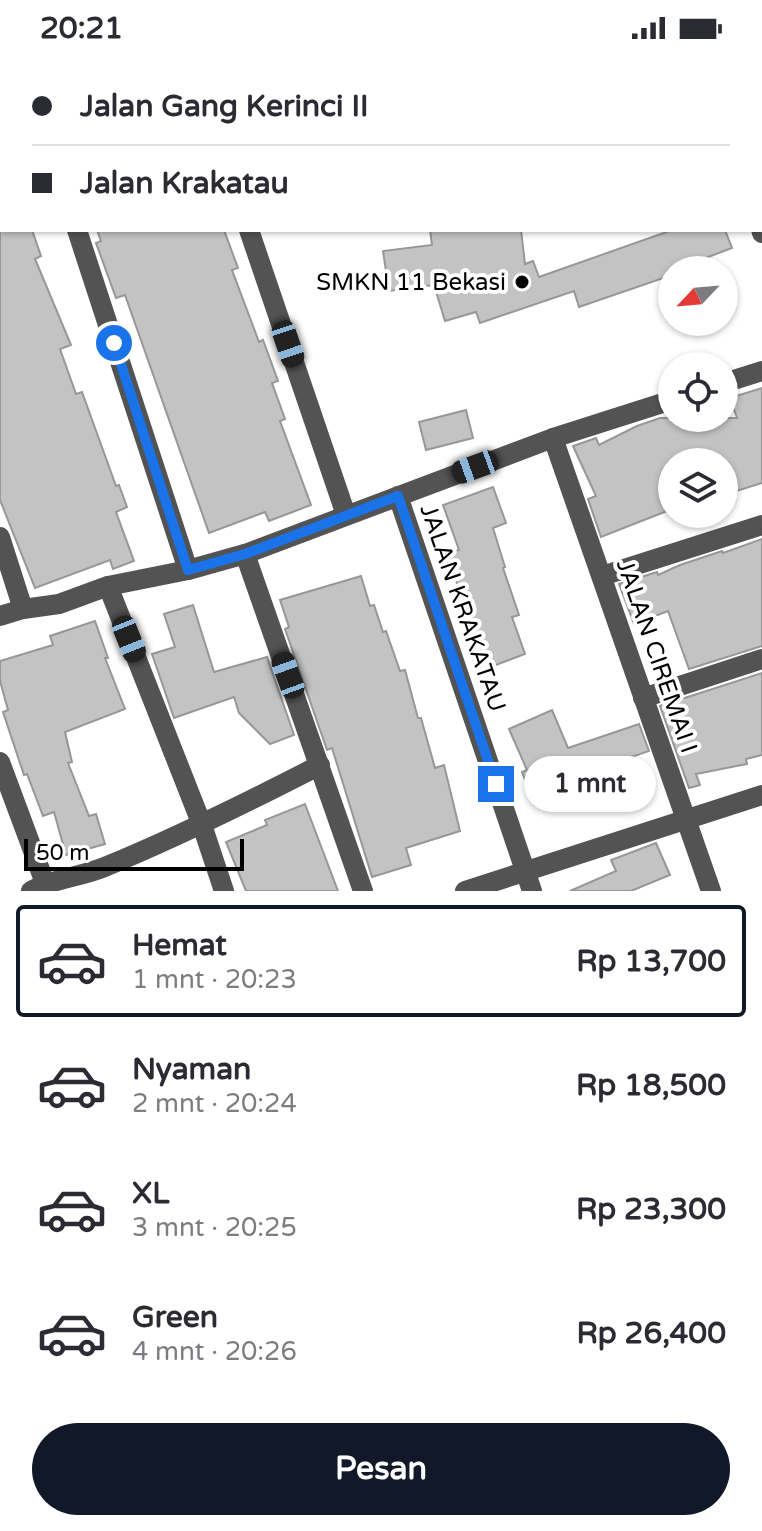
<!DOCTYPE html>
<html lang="id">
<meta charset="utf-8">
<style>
:root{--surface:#fff;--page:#f2f2f3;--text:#2b2b33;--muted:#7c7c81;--line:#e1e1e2;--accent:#111827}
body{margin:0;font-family:"Varela Round",sans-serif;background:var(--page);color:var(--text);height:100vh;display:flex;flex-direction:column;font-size:30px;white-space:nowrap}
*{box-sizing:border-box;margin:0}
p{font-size:26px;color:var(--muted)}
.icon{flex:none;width:44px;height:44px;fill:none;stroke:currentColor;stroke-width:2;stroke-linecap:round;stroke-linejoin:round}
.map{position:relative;height:835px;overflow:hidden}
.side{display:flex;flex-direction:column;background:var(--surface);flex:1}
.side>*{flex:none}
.banner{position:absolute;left:0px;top:0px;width:762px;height:176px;box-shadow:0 2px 6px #0004;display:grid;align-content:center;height:176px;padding:0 32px;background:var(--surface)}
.needle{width:52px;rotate:244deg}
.tools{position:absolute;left:658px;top:200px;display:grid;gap:16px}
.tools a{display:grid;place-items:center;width:80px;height:80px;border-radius:50%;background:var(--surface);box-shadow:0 2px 6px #0004;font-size:40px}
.scale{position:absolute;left:24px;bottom:20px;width:220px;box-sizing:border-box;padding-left:8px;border:4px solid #000;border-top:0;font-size:22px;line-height:28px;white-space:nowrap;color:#000;-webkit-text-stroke:6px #fff;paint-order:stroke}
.end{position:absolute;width:36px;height:36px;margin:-18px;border:10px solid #1a73e8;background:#fff;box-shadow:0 0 0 4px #fff}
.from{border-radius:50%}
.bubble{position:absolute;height:56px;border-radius:28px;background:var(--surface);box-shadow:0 2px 6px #0004;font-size:26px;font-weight:700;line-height:56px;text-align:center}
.car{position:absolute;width:24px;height:48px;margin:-24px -12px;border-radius:10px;box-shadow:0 0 6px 2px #0007;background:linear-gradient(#222 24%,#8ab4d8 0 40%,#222 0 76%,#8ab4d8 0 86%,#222 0)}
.banner b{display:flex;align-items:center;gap:28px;height:76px;font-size:30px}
.banner b+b{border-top:2px solid var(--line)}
.banner i{width:20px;height:20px;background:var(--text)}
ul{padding:14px 0 0;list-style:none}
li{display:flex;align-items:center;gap:24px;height:112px;margin:0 16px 12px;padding:0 16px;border:4px solid transparent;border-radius:8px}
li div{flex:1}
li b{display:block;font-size:30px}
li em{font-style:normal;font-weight:700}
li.on{border-color:var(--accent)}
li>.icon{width:72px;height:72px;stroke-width:1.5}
.primary-button{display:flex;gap:16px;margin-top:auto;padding:16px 32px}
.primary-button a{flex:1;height:92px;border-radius:48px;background:var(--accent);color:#fff;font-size:32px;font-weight:700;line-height:92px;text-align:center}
.status{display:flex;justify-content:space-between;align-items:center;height:56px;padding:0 40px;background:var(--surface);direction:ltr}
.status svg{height:22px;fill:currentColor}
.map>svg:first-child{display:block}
</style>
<div class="status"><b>20:21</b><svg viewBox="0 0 49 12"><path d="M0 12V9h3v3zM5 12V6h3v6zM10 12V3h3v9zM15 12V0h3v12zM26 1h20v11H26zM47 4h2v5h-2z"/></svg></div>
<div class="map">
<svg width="762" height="835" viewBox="0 0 762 835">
<rect width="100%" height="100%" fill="#fff"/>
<g fill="#c3c3c3" stroke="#979797" stroke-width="2">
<polygon points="0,174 32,174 41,200 35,203 71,289 60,293 76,338 82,336 116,430 119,429 127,451 116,456 134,505 113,513 110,504 35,532 0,444"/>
<polygon points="97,174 224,174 238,212 232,214 259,286 263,284 278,325 272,327 285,363 280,365 311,449 269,465 265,456 209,477 125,239 116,242 96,187 101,185"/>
<polygon points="430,174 521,174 525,208 533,205 539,221 672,174 725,174 732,192 695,206 697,210 686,214 672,214 672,219 579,251 574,235 480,267 476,256 445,265 434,229 389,235 383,195 432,189"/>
<polygon points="762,332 762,427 724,439 724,406 672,406 672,453 601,481 588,443 596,440 573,390 596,382 599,389 637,370 660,362 737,362 730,342"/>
<polygon points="466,354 473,382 426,394 419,366"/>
<polygon points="493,431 506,467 493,472 505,511 503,512 519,559 512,561 525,598 488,612 474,573 469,575 457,539 460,538 448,497 459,494 443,449"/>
<polygon points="762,483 762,590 689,613 668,555 634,568 619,528 657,516 658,519 680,509 722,495 723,497"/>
<polygon points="361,520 370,550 374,549 383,576 386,575 400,615 405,614 418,662 421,662 435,712 444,709 460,775 406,792 411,809 372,821 332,692 327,694 285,573 289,571 280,544"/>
<polygon points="193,549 214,616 267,601 294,679 270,688 239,657 234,641 174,662 152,598 175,591 164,558"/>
<polygon points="95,565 108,602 105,602 125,653 65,676 72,706 68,707 89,760 96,758 105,788 66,799 54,756 43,760 27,718 24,719 3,656 8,654 0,625 0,605 53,589 50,580"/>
<polygon points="762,617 762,699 746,703 747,708 696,718 700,729 689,732 660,650"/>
<polygon points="552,654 568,692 639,668 649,695 568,723 572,734 535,749 522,716 527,714 509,673"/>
<polygon points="305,748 338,835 246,835 226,786 267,769 265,764"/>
<polygon points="656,787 670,819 631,835 570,835 616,815 611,804"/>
</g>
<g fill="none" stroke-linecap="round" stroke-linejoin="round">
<g stroke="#535353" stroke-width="20">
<polyline points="20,0 21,2"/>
<polyline points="190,0 190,2"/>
<polyline points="350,0 350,2"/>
<polyline points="726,0 727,2"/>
<polyline points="441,2 452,0"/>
<polyline points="760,108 762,107"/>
<polyline points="760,168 762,177"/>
<polyline points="77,174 188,514"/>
<polyline points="249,174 346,459"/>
<polyline points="724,327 762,315"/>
<polyline points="553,382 711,835"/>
<polyline points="398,440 532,835"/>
<polyline points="0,481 23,553"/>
<polyline points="245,498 363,835"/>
<polyline points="602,520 762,469"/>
<polyline points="108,530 202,769 224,835"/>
<polyline points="0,560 23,553 59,548 108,530 188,514 245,498 553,382 672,344"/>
<polyline points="643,642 762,603"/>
<polyline points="0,706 45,827"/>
<path d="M31,835c23,-13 51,-14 76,-25 73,-30 143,-65 213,-101"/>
<polyline points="465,835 762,739"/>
</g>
</g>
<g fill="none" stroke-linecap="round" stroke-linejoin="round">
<polyline stroke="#1a73e8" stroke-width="10" points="114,287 188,514 245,498 398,440 496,728"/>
</g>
<circle fill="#000" stroke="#fff" stroke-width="3" cx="522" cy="226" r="8"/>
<g text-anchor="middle" stroke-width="8" stroke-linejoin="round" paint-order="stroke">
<g font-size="24" fill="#000" stroke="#fff" text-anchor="end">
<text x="506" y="234">SMKN 11 Bekasi</text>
</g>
<g font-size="24" fill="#000" stroke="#fff">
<text transform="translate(463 552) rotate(71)" y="8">JALAN KRAKATAU</text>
<text transform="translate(657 600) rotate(71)" y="8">JALAN CIREMAI I</text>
</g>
</g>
</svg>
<div class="tools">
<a><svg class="needle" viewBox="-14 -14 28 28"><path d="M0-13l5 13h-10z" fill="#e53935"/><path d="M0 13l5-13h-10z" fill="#7c7c81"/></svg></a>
<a><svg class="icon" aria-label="locate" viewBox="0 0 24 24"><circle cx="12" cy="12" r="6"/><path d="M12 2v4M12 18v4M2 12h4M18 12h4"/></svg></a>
<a><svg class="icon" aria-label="layers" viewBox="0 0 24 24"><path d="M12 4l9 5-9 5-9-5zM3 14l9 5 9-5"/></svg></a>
</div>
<div class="scale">50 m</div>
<i class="end from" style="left:114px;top:287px"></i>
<i class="end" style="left:496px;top:728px"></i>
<div class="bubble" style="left:524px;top:700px;width:132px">1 mnt</div>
<i class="car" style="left:288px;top:288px;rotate:161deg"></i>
<i class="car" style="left:475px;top:411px;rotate:250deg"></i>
<i class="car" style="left:129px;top:583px;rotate:158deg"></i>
<i class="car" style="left:288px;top:619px;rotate:340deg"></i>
<div class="banner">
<b><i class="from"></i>Jalan Gang Kerinci II</b>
<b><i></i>Jalan Krakatau</b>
</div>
</div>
<section class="side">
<ul>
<li class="on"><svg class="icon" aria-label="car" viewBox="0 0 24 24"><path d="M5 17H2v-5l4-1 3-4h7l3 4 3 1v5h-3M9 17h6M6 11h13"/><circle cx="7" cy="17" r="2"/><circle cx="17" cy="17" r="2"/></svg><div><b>Hemat</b><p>1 mnt · 20:23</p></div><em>Rp 13,700</em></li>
<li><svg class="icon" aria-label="car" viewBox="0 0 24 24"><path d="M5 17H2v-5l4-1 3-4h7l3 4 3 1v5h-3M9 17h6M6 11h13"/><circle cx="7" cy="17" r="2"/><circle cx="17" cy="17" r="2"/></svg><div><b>Nyaman</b><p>2 mnt · 20:24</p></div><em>Rp 18,500</em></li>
<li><svg class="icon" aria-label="car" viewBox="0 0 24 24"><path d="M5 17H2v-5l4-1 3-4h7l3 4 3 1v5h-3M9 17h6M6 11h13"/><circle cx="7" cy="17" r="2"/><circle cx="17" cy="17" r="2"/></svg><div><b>XL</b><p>3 mnt · 20:25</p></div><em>Rp 23,300</em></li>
<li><svg class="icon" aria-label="car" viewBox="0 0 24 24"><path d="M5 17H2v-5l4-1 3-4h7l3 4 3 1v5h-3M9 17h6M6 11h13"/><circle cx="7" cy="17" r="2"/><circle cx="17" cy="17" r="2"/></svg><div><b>Green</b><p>4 mnt · 20:26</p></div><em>Rp 26,400</em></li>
</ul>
<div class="primary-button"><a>Pesan</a></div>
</section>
